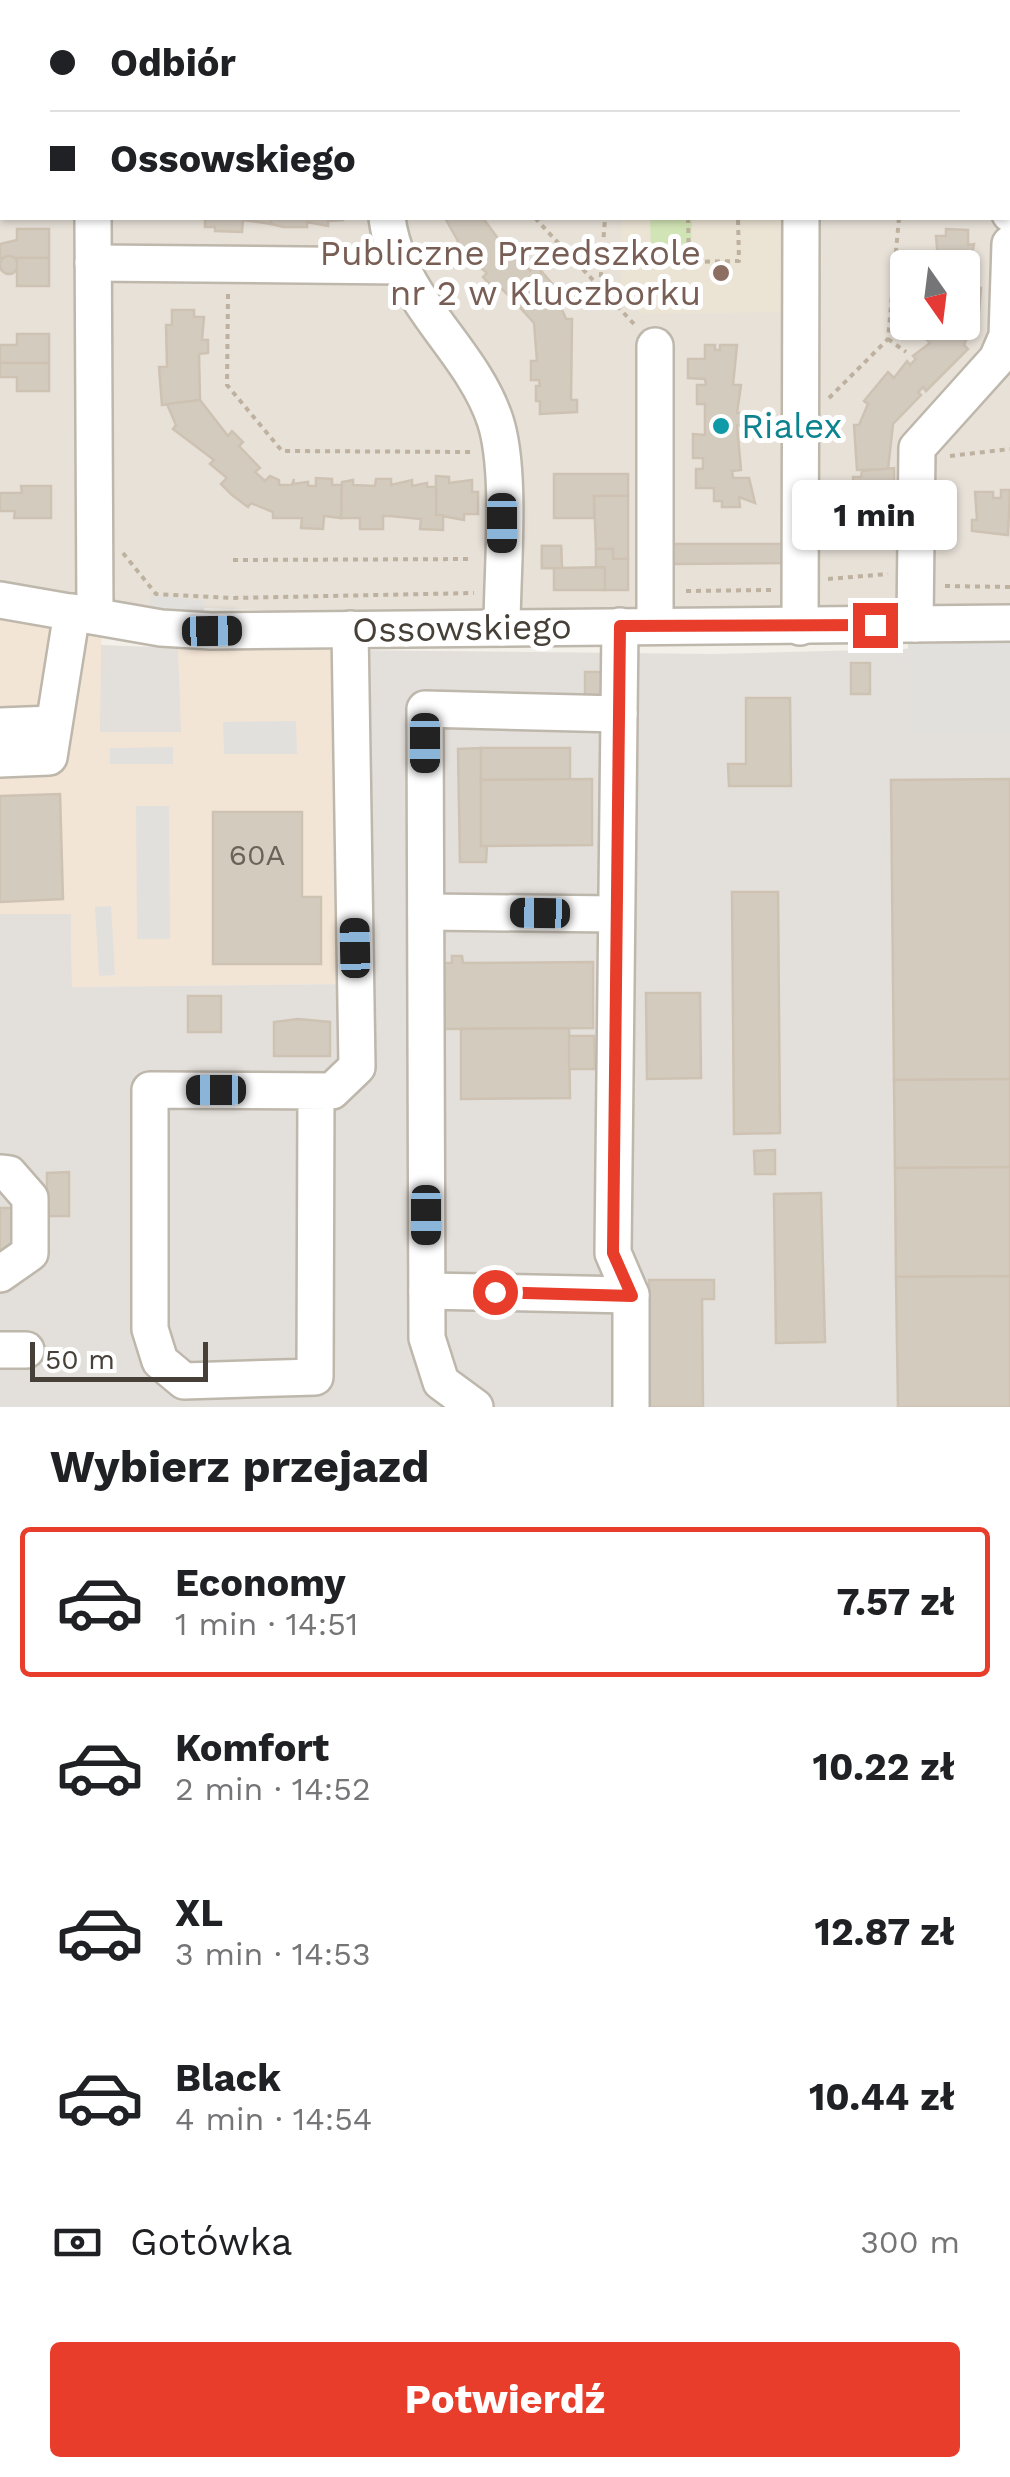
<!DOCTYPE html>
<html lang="pl">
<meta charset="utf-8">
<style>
:root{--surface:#fff;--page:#f6f6f6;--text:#202124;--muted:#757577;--line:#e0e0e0;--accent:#e83d2b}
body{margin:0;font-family:"Work Sans",sans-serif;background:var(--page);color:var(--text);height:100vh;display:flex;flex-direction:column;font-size:38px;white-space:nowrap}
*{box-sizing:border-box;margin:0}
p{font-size:32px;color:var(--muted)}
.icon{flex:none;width:55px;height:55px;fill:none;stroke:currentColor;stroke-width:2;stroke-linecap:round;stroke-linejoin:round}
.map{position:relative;height:1407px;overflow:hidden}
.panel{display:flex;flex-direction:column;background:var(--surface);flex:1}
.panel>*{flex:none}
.hud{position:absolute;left:0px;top:0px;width:1010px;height:220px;box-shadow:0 2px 8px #0004;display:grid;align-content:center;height:220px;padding:0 50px;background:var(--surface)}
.needle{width:65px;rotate:166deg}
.buttons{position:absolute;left:890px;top:250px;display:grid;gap:20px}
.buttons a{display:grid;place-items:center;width:90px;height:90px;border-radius:10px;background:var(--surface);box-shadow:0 2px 8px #0004;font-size:50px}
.scale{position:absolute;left:30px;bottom:25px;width:178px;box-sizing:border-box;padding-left:10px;border:5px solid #464038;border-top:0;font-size:28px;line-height:35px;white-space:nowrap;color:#464038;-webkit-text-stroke:8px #fff;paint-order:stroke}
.end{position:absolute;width:45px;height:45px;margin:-22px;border:12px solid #e83d2b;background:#fff;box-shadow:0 0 0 5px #fff}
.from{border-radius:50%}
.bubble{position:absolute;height:70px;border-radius:10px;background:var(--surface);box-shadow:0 2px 8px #0004;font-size:32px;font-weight:700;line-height:70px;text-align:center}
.car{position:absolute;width:30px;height:60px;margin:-30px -15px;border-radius:12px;box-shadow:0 0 8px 2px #0007;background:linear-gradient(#222 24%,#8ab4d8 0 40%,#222 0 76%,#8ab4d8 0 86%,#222 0)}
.hud b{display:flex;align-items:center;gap:35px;height:95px;font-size:38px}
.hud b+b{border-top:2px solid var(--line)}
.hud i{width:25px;height:25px;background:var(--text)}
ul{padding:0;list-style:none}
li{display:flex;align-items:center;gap:30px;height:150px;margin:0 20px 15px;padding:0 30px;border:5px solid transparent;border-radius:10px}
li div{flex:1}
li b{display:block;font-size:38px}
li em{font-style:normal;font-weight:700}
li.selected{border-color:var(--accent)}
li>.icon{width:90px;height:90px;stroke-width:1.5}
h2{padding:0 50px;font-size:45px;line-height:120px}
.pay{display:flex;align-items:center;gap:25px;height:110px;padding:0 50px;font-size:38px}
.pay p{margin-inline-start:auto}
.action{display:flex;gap:20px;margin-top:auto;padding:20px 50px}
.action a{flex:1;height:115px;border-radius:10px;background:var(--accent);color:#fff;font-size:40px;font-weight:700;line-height:115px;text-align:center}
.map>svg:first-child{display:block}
</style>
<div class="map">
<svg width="1010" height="1407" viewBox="0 0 1010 1407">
<rect width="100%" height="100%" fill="#f3f0e9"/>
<path fill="#e7e1d8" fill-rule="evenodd" d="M0,0h1010v607l-704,5 -171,-7 -135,-24zM2,2h1006v216h-1006zM908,268h54v54h-54z"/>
<polygon fill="#f3e5d6" points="0,617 102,637 101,646 180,731 178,648 342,650 345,984 72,987 71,914 0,914"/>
<g fill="#e3dfda">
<polygon points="101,645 178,648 181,732 100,732"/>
<polygon points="1010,646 1010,1407 0,1407 0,914 71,914 72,987 344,984 342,650 713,654"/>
</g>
<polygon fill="#ebe3d4" points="622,218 820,218 823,262 813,312 642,314 621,283"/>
<polygon fill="#d1e4b5" points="650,218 692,218 691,243 651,246"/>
<g fill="#e2e0dd">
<polygon points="151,595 205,601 203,616 149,610"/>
<polygon points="1010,642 1010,732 910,734 908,644"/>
<polygon points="296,721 297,754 224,754 223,722"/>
<polygon points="173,747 173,764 110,764 110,748"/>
<polygon points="136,806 169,806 170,939 137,939"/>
<polygon points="111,906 115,975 99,976 95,907"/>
</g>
<g fill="#d4cbbf" stroke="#cec2b3" stroke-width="2.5">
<rect x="708" y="0" width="103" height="2"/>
<polygon points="205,218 271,218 271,224 243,220 242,232 215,231 215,227 205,227"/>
<polygon points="271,218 343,218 343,220 328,221 328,226 307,222 307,227 283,227 271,224"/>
<polygon points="445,218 483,218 513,259 517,254 530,271 536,266 542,272 514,301 498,285 494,289 483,277 487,273 455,245 458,241"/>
<polygon points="17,229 49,229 49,258 0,258 0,244 17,240"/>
<polygon points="946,229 968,230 968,245 974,244 970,266 976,265 973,288 981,288 978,324 973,324 964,345 968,349 926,391 923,387 918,392 921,395 893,424 888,469 857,470 854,425 859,425 868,404 864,401 888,372 894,378 907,361 910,365 916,359 913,356 930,343 926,339 940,322 962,322 962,268 932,268 932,260 938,260 936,236 946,236"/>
<circle cx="9" cy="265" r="9"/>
<rect x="17" y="258" width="32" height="28"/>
<polygon points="542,272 561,294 557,298 566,319 572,319 571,400 577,400 577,412 540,414 540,401 536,401 536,386 540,386 539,380 531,380 531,361 537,361 534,323 514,301"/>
<polygon points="172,310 194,310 194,317 204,317 202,340 208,340 208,353 199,354 200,400 162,405 159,367 167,367 166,325 172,325"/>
<polygon points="17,334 49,334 49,363 0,363 0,345 17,345"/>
<polygon points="705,345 715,345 715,350 720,350 720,345 737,345 733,385 741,385 737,413 744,413 744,426 737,425 741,470 732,471 733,478 749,478 755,503 739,497 740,507 722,507 722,501 714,501 714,488 696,488 696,469 703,469 703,458 693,458 693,434 705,435 705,404 697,404 697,385 706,385 705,379 688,378 688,359 705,359"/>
<polygon points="0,363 49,363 49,391 17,391 17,377 0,377"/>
<polygon points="200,400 228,436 232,431 243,442 239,446 260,468 255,472 265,481 270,476 279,480 279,485 292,485 294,479 293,484 308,482 308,486 316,486 316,478 332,479 332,485 342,485 341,518 324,516 323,529 301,528 302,518 273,518 273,512 251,503 248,507 232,495 221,484 227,478 210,464 214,460 173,429 176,425 167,404"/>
<polygon points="894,468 894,486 886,486 890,508 886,507 885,520 850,519 850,507 855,507 853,477 861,477 862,471"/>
<polygon points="554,474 628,474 628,496 594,496 594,518 554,518"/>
<polygon points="436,476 449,477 449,483 472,480 472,492 478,492 478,514 464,514 464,520 436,515"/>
<polygon points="376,479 391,479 391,485 412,480 412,486 427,483 427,487 436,487 436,515 443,515 443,530 420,529 421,519 390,516 383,516 383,529 360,529 360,518 341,518 342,482 353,480 353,485 375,486"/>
<polygon points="21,486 51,486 51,518 14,518 15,511 0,511 0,493 22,493"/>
<polygon points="1001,490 1010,490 1008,535 972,531 972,520 977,520 975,492 993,492 993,498 1001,498"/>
<polygon points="594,496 628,496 628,559 613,559 613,549 596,549"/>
<polygon points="673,544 784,544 785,563 674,564"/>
<polygon points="542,546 561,546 562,568 605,567 605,590 554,590 554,568 542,568"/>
<polygon points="542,546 561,546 562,568 542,568"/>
<polygon points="596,549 613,549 613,559 628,559 628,590 605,590 605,567 596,567"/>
<rect x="851" y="663" width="19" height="31"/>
<rect x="585" y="672" width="19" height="31"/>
<polygon points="746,698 790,698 791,786 729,786 728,764 746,764"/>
<polygon points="481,748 481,846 487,846 486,862 460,862 458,749"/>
<polygon points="481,748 570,748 570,779 481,780"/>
<polygon points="592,779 592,845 481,846 481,780"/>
<polygon points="1010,779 1010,1079 894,1080 891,780"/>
<polygon points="60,794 63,899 0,902 0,796"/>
<polygon points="213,812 302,812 302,897 321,897 321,964 213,964"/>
<polygon points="732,892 778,892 780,1133 734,1134"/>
<polygon points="452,956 462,956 463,963 593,962 593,1028 440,1029 439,963 452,963"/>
<polygon points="646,993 700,993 701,1078 647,1079"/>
<rect x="188" y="996" width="33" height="36"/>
<polygon points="298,1019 330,1022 330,1056 274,1056 274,1022"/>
<polygon points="569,1028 570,1098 461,1099 461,1029"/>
<polygon points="569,1036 594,1036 595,1069 569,1069"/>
<polygon points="1010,1079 1010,1167 895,1168 894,1080"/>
<polygon points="775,1150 775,1174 755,1174 754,1151"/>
<polygon points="1010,1167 1010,1276 896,1277 895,1168"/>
<polygon points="69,1172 69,1216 47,1216 47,1173"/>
<polygon points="821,1193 825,1342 776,1343 774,1194"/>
<rect x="0" y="1208" width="13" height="49"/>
<polygon points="1010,1276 1010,1407 898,1407 896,1277"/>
<polygon points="649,1280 714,1280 714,1299 702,1299 703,1407 650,1407"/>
</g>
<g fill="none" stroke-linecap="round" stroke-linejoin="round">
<defs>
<g id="minor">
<polyline points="91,0 91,2"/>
<polyline points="375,0 376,2"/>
<polyline points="941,0 943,2"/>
<polyline points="656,2 656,0"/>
<polyline points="863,2 863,0"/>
<polyline points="1008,201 1010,214"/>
<polyline points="93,218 95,616"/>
<path d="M387,218c11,83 84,130 108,202 17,51 7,151 7,208"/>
<polyline points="93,263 401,266"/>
<polyline points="0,600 161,628 211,631 1010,623"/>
<polyline points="915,624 917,448 997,359 1007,336 1010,244"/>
<polyline points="655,625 655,346"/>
<polyline points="620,626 613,1253 631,1295 631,1407"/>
<polyline points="800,627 801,218"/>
<polyline points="0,726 53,724"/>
<polyline points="0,759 49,757 72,612"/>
<polyline points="426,912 616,914"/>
<polyline points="316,1091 315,1377 184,1381 160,1361 150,1329 150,1090 332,1091 357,1067 350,629"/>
<polyline points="0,1173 9,1174 30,1198 30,1253 0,1274"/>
<polyline points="427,1291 631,1295"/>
<polyline points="0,1350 26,1350"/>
<polyline points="475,1407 441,1382 427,1338 425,709 619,714"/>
</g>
</defs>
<use href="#minor" stroke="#beb7ac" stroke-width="40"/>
<g stroke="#beb19f" stroke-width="4" stroke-dasharray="5 5" stroke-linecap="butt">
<polyline points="616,0 616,2"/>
<polyline points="284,2 287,0"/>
<polyline points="1008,11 1010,11"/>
<polyline points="1008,106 1010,107"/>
<polyline points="535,218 634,324"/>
<polyline points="688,218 689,262 739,261 738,218"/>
<polyline points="894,276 908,276"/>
<polyline points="600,287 605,218"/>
<polyline points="228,294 227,385 282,451 471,452"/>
<polyline points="891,303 908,310"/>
<polyline points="888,339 906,352"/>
<polyline points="829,398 888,339 899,218"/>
<polyline points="950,456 1010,449"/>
<polyline points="123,553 156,594 232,598 474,593"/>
<polyline points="233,560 473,559"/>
<polyline points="828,579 888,574"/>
<polyline points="945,586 1010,587"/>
<polyline points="686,591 771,590"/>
</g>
<use href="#minor" stroke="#fff" stroke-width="35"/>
</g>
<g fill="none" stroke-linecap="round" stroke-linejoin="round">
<polyline stroke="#e83d2b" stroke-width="12" points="495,1292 632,1296 613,1253 620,626 875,625"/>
</g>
<circle fill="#8d6e63" stroke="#fff" stroke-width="4" cx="721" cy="273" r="10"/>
<circle fill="#0f9aa8" stroke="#fff" stroke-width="4" cx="721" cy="426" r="10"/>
<g text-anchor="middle" stroke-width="10" stroke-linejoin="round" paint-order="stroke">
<g font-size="30" fill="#6a635a">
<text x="257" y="865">60A</text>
</g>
<g font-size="35" fill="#785e54" stroke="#fff" text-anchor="end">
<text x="701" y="265">Publiczne Przedszkole<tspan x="701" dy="40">nr 2 w Kluczborku</tspan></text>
</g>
<g font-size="35" fill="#0d838f" stroke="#fff" text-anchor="start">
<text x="741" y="438">Rialex</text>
</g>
<g font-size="35" fill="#464038" stroke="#fff">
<text transform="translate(462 628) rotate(-1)" y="12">Ossowskiego</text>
</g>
</g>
</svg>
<div class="buttons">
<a><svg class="needle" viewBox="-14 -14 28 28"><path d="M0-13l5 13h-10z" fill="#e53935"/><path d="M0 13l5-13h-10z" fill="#757577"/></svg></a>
</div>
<div class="scale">50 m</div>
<i class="end from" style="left:495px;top:1292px"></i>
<i class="end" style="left:875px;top:625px"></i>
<div class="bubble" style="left:792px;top:480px;width:165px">1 min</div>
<i class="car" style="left:502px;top:523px;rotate:180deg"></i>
<i class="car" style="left:212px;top:631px;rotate:89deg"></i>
<i class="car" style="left:425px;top:743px;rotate:180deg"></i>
<i class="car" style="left:540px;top:913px;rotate:271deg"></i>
<i class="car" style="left:355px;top:948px;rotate:359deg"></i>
<i class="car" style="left:216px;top:1090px;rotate:270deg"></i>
<i class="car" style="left:426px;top:1215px;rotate:180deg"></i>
<div class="hud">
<b><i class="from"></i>Odbiór</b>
<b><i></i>Ossowskiego</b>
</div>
</div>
<section class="panel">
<h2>Wybierz przejazd</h2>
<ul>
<li class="selected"><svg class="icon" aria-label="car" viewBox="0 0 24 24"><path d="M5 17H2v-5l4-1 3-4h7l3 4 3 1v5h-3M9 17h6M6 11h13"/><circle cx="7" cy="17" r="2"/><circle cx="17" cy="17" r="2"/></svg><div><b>Economy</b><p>1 min · 14:51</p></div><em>7.57 zł</em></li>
<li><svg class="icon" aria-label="car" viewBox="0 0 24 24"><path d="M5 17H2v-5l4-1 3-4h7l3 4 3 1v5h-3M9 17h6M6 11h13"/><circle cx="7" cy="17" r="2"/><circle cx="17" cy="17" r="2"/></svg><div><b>Komfort</b><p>2 min · 14:52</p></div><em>10.22 zł</em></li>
<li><svg class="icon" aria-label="car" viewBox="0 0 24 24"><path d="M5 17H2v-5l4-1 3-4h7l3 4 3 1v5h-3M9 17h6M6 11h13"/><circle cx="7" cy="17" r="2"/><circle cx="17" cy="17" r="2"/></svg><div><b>XL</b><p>3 min · 14:53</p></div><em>12.87 zł</em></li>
<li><svg class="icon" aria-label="car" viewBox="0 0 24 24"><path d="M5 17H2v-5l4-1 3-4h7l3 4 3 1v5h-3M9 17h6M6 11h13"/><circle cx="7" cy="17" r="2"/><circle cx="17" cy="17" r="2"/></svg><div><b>Black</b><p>4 min · 14:54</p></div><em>10.44 zł</em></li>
</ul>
<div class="pay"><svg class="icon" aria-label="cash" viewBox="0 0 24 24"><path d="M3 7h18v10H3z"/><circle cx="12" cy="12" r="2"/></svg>Gotówka<p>300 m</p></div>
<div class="action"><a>Potwierdź</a></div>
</section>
